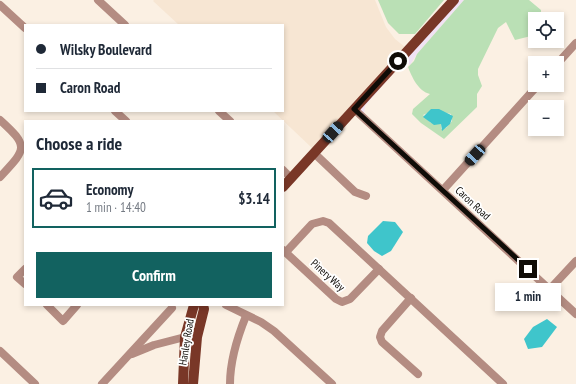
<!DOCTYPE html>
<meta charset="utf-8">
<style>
:root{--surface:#fff;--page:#f2f2f3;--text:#1f2937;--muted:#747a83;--line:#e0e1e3;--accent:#126260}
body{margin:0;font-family:"PT Sans Narrow",sans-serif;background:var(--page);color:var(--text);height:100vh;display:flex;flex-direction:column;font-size:15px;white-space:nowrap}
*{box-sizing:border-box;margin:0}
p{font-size:13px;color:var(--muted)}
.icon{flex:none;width:22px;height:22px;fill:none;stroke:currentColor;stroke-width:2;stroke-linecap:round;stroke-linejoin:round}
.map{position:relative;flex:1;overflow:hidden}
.drawer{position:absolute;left:24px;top:120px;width:260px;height:186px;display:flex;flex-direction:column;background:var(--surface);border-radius:0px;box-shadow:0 2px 6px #0003}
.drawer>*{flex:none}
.hud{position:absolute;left:24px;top:24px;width:260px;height:88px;border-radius:0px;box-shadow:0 2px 6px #0003;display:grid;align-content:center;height:88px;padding:0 12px;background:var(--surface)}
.controls{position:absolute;left:528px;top:12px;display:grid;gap:8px}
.controls a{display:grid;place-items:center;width:36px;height:36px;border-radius:0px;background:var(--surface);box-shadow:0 2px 6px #0003;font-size:20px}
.end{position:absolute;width:18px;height:18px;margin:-9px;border:5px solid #0f0c07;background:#fff;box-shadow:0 0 0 2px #fff}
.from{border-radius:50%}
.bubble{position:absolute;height:28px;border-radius:0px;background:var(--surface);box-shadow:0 2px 6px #0003;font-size:13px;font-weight:800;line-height:28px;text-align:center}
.car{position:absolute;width:12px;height:24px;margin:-12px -6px;border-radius:5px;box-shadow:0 0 3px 1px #0007;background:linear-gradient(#222 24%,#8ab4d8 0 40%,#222 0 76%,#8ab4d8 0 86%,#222 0)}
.hud b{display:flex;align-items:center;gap:14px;height:38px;font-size:15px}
.hud b+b{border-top:1px solid var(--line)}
.hud i{width:10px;height:10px;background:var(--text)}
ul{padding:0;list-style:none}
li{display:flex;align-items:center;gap:12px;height:60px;margin:0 8px 6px;padding:0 4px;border:2px solid transparent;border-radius:0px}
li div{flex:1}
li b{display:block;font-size:15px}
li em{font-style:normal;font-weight:800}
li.selected{border-color:var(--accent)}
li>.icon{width:36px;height:36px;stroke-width:1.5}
h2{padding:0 12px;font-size:18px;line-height:48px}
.primary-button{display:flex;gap:8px;margin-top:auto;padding:8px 12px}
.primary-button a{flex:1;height:46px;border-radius:0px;background:var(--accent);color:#fff;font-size:16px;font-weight:800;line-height:46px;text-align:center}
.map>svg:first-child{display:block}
</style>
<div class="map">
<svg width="576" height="384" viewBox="0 0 576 384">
<rect width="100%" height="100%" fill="#fbf0e3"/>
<polygon fill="#f7e6d3" points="154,0 375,0 386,27 395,39 405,47 312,148 273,111 283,111 283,25 179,25 153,1"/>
<polygon fill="#f1e2f4" points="458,0 464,0 417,54 410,65 405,60 365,106 364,114 359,108"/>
<g fill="#bae0b5" fill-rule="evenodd">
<polygon points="378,0 444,0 415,34 399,34 388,23"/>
<path d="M464,0h65l12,10v9h-6v16l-20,5 -9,-18 -8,6 -20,41v6l4,11 -5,8v13l-33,32 -23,-16 -9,-9 1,-5 17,-15c-12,-3 -18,-17 -22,-27l6,-6 3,-7zM434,110l17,4 1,7 -6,7 -5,1v-5l-10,-1 -8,-8z"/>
</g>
<g fill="#3fc5cb">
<polygon points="431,109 439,109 453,116 450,124 442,131 441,124 434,125 423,117"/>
<polygon points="383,221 395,222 403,232 391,251 382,256 374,251 367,243 368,236"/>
<polygon points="547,319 557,327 542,347 528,349 524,339 533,327"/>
</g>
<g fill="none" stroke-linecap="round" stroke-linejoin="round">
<g stroke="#b48c82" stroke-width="8">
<polyline points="98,0 125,25"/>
<polyline points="0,5 25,28"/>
<polyline points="557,64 576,43"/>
<polyline points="354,109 576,314"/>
<polyline points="115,111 126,121"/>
<polyline points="219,111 230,121"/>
<path d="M0,120c30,27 26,29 0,57"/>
<polyline points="314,153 355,192 366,196"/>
<polyline points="283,170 291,178"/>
<polyline points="443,190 538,85"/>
<polyline points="283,250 336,299 342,302 350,299 379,269"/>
<polyline points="286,252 312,224 323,221 329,223 503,384"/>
<polyline points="25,269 17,277 25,284"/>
<polyline points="550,289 576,261"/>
<polyline points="411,298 382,331 380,337 382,342 418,374"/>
<polyline points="47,305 63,321 77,305"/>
<polyline points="226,305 261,322 274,331 332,384"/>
<polyline points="0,351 35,384"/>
<polyline points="132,354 154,345 185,337"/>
<polyline points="102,384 172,308"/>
<path d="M230,384c0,-24 7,-46 16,-68"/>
</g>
<g stroke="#793727" stroke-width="10">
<polyline points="283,187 454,0"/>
<polyline points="183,384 185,337 194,305"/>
<polyline points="193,384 197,337 204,309 203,305"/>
</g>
</g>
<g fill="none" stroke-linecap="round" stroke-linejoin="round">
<polyline stroke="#0f0c07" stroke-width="5" points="398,61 354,109 528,269"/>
</g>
<g text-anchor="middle" stroke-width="3.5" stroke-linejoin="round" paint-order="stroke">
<g font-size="11" fill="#0f0c07" stroke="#fff">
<text transform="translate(473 203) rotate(43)" y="4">Caron Road</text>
<text transform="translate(328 275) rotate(42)" y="4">Pinery Way</text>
<text transform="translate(186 342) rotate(-81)" y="4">Hanley Road</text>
</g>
</g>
</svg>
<div class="controls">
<a><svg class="icon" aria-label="locate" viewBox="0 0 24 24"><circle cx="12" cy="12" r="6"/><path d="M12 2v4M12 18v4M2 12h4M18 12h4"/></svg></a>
<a>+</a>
<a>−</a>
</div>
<i class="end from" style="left:398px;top:61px"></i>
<i class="end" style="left:528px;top:269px"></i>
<div class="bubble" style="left:495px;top:283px;width:66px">1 min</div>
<i class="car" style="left:333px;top:132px;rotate:42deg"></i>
<i class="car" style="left:475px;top:155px;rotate:222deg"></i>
<div class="hud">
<b><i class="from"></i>Wilsky Boulevard</b>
<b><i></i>Caron Road</b>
</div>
<section class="drawer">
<h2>Choose a ride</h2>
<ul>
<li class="selected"><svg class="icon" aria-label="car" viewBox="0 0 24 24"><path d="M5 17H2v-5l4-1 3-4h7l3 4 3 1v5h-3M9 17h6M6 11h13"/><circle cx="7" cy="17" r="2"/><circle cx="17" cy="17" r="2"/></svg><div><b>Economy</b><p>1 min · 14:40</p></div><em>$3.14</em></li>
</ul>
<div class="primary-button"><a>Confirm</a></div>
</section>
</div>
